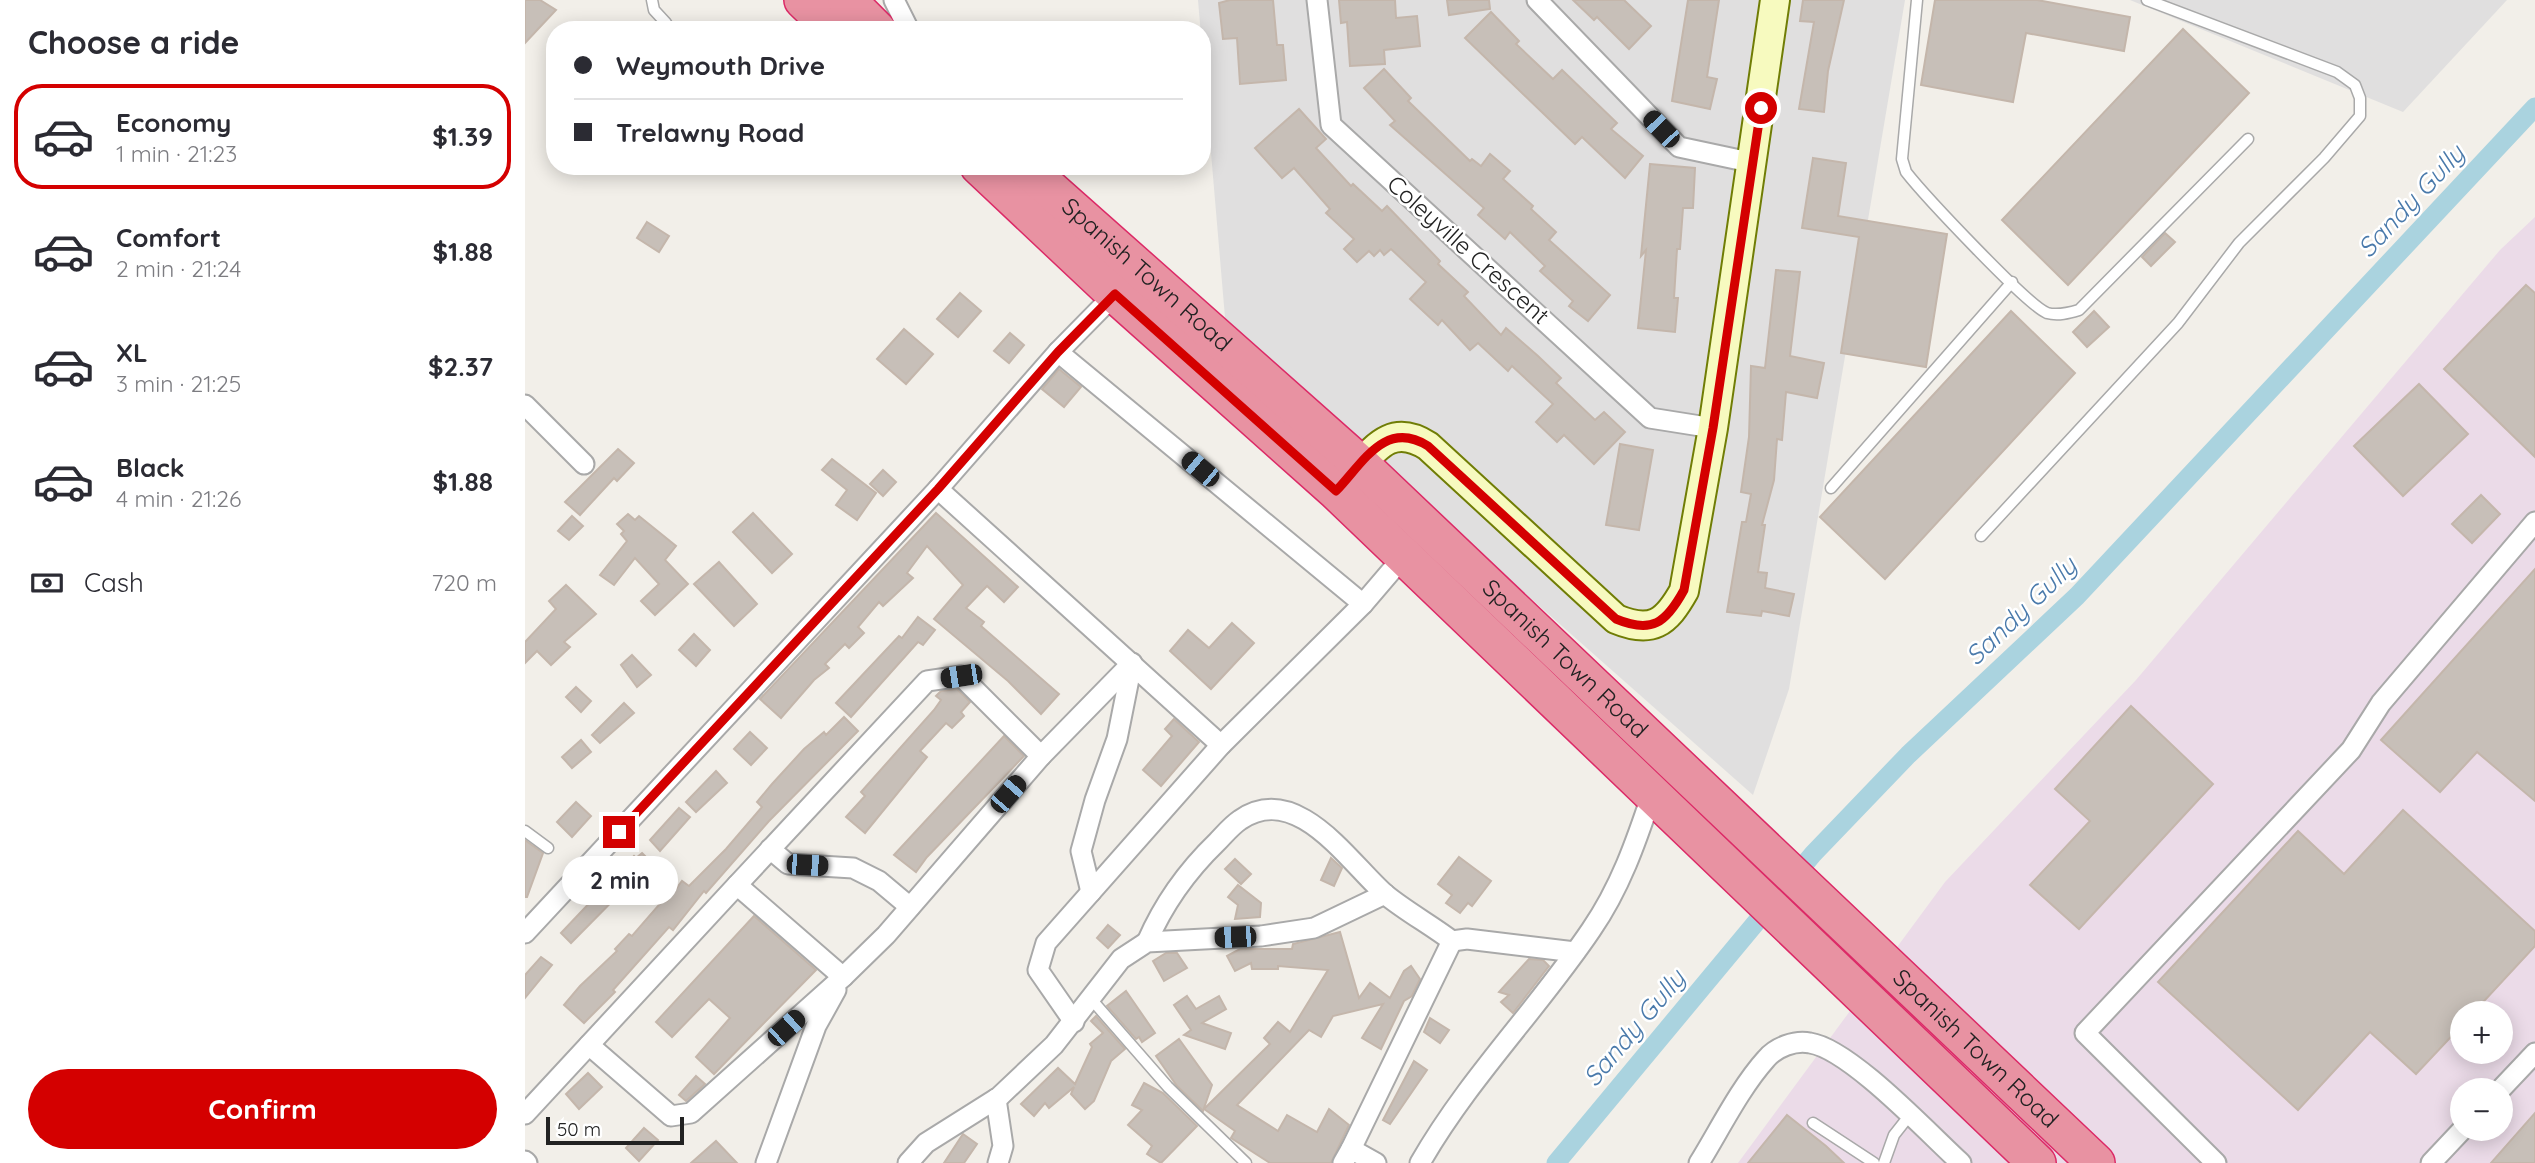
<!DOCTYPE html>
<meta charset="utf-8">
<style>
:root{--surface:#fff;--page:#f7f7f7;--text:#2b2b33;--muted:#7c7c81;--line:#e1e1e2;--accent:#d40000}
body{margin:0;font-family:Quicksand,sans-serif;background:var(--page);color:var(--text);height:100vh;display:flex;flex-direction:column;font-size:26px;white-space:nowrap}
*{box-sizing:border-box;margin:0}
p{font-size:23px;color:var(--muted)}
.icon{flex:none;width:38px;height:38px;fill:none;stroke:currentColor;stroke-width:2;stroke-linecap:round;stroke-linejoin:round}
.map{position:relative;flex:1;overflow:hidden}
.sheet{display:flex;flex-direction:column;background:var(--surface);width:525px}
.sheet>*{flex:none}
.top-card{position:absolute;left:21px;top:21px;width:665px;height:154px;border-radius:28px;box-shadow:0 4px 18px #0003;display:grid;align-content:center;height:154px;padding:0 28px;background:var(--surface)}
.fabs{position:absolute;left:1925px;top:1001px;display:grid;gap:14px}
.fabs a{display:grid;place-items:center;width:63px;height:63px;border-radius:50%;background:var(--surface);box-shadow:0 4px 18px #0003;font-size:35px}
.scale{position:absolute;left:21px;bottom:18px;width:138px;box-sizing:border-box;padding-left:7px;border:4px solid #222;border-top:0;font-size:19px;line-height:24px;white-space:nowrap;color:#222;-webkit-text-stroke:5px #fff;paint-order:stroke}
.end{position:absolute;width:32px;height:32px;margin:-16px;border:9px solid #d40000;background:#fff;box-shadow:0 0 0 4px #fff}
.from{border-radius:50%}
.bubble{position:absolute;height:49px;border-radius:24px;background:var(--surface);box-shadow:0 4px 18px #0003;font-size:23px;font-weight:700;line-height:49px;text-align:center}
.car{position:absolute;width:21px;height:42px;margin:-21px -10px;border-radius:9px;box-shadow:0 0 5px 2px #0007;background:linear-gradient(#222 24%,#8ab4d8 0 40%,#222 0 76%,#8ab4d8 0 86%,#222 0)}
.top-card b{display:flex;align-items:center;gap:24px;height:66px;font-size:26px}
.top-card b+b{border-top:2px solid var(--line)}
.top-card i{width:18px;height:18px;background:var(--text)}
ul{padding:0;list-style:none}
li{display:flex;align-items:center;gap:21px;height:105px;margin:0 14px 10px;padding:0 14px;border:4px solid transparent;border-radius:28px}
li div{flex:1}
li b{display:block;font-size:26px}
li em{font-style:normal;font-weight:700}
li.current{border-color:var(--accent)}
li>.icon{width:63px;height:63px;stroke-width:1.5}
h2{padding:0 28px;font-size:32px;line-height:84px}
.pay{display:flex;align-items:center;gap:18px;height:77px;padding:0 28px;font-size:26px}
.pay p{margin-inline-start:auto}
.cta{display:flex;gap:14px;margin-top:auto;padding:14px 28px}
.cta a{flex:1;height:80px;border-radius:42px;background:var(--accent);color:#fff;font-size:28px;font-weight:700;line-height:80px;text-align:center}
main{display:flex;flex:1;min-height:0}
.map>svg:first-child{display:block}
</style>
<main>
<section class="sheet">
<h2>Choose a ride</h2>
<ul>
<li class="current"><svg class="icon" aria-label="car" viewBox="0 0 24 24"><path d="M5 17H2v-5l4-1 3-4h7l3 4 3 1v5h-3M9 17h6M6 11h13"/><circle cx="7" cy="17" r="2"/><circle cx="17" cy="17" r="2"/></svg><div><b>Economy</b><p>1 min · 21:23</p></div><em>$1.39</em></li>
<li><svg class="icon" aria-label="car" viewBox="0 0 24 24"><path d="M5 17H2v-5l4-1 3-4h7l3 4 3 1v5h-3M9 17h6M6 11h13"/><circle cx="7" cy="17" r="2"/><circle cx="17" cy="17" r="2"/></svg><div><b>Comfort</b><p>2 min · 21:24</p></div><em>$1.88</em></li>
<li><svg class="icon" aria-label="car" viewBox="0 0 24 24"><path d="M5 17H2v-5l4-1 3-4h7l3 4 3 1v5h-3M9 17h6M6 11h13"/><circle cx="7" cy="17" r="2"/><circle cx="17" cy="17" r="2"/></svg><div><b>XL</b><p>3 min · 21:25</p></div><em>$2.37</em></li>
<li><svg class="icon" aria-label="car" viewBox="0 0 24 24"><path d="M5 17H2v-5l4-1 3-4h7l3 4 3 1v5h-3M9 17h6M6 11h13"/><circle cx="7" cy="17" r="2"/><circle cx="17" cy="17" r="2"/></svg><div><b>Black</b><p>4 min · 21:26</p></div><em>$1.88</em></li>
</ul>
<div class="pay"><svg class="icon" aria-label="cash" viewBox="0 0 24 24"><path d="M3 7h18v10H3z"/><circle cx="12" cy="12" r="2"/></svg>Cash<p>720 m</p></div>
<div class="cta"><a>Confirm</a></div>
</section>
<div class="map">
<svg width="2010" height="1163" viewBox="0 0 2010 1163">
<rect width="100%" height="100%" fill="#f2efe9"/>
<g fill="#e0dfdf">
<polygon points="673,0 1380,0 1264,689 1228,795 701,329"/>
<polygon points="1605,0 1982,0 1878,112"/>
</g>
<path fill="#ebdbe8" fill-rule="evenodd" d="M2010,217v946h-797l207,-281 191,-202 364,-430zM1937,1013h39v39h-39zM1937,1090h39v39h-39z"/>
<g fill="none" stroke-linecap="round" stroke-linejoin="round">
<polyline stroke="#aad3df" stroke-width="19" points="1031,1163 1288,854 1383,755 1552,596 2010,107"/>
</g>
<g fill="#c7bfb8" stroke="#c4b6ab" stroke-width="2">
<polygon points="0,0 15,0 31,10 0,43"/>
<polygon points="705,0 748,0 752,45 758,45 761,80 715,84 712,38 698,39 694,3"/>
<polygon points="814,0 870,0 871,18 892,16 895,46 859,50 860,64 825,66 822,22 816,23"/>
<polygon points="922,0 964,0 965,9 924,15"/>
<polygon points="1048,0 1099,0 1126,26 1104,49 1072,17 1069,20"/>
<polygon points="1163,0 1194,0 1182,77 1192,79 1185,109 1147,101"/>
<polygon points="1278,0 1319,0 1303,71 1299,112 1274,109 1289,22 1275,21"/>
<polygon points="1410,0 1512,0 1605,17 1599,51 1501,33 1488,102 1396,85"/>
<polygon points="966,12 994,41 991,44 1028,79 1037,70 1092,123 1086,129 1118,156 1100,178 1057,137 1050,144 940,38"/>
<polygon points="1658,29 1724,93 1543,285 1477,220"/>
<polygon points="859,69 886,98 883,101 945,161 947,159 956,166 965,154 985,171 978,179 1008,206 1006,209 1031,232 1024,240 1085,295 1063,321 1044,306 1048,301 1015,271 1020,266 985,232 980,239 953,215 959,208 865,125 870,121 839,88"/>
<polygon points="774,109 801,139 791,148 826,186 828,184 857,211 862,206 915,261 913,264 943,292 939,296 976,335 981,328 1013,356 1036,378 1031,383 1070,420 1079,412 1100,432 1069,464 1039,435 1032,442 1011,422 1028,404 987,366 983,371 953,343 945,350 917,320 913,325 885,299 901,282 866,249 859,255 855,250 849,256 844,251 832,262 819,249 829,239 801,213 805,209 769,168 757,178 730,148"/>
<polygon points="1288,158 1321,163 1313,216 1422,234 1401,367 1316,353 1334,237 1277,228"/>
<polygon points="1125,164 1170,168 1168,208 1158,208 1155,249 1152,249 1149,298 1153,298 1150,332 1113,328 1121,250 1116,256"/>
<polygon points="122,222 144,236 134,252 112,238"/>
<polygon points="1640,233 1650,242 1626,266 1617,257"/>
<polygon points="1251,270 1275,272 1265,356 1299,363 1292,398 1261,392 1257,440 1252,439 1249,480 1237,525 1240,525 1233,572 1242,573 1240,588 1269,594 1264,616 1237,611 1236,616 1202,612 1217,522 1221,522 1226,494 1216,492 1224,437 1226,366 1240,368"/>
<polygon points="2001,285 2010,293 2010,457 1919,369"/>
<polygon points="435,293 456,311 433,337 412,319"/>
<polygon points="1486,311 1550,373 1360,579 1295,517"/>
<polygon points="1569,311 1584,327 1562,347 1548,332"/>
<polygon points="379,329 408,354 381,384 352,359"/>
<polygon points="485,333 499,345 484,363 469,351"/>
<polygon points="534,369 556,387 539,407 517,389"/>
<polygon points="1894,384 1943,434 1878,496 1829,446"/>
<polygon points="1095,444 1128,450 1114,530 1081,525"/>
<polygon points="93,449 109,463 92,481 89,478 55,515 40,502"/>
<polygon points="307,459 351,493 332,520 311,505 322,490 297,470"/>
<polygon points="358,470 371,482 358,496 345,484"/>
<polygon points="1956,495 1975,514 1947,543 1927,524"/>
<polygon points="228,513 267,554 247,573 208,532"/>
<polygon points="411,513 493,587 479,602 462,586 441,608 459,622 456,626 534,694 516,714 483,681 409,619 438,585 402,546 382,573 388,578 358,606 354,602 333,627 339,633 324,648 320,644 300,664 304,668 289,680 256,718 235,699"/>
<polygon points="103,514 110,520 114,516 151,546 140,560 163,584 130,615 116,601 134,584 110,558 89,585 75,575 102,541 96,534 99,531 92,524"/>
<polygon points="47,516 58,526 44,540 33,531"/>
<polygon points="194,562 232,604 209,626 169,584"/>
<polygon points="2010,569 2010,801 1952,752 1915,792 1856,740"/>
<polygon points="41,585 71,614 39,642 45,647 26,665 12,651 0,663 0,642 31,609 24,601"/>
<polygon points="393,617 410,630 398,645 393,642 326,717 311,703 374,636 377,638"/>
<polygon points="707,623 729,643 686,689 645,651 663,630 684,648"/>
<polygon points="169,634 185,650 171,666 154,650"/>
<polygon points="107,655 126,675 112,687 96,665"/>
<polygon points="51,687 66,701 56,712 41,697"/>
<polygon points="432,689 445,702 436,712 439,716 427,728 421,723 395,751 402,757 340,833 321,817 340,796 336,792 409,710 416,700 411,696 416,691"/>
<polygon points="99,703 109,713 75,743 67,735"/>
<polygon points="1606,706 1688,784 1554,929 1505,885 1565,821 1530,789"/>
<polygon points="319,717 333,731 244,821 181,893 179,891 148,930 144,927 88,990 90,992 59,1023 39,1005 55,986 92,951 90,949 104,934 107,936 139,899 142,901 157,881 164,886 201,849 237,807 232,802 247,784 279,749 299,732 301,735"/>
<polygon points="649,719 674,742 636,786 618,770 647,736 640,729"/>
<polygon points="225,732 242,748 226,765 209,749"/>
<polygon points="479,736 499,756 402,857 391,872 369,855"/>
<polygon points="56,740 66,752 47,768 37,757"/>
<polygon points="191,771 202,783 171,812 161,802"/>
<polygon points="51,802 66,816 47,837 32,822"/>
<polygon points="154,808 165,817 135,851 125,840"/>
<polygon points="1878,810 2010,931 2010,946 1948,1013 1937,1013 1937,1025 1891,1074 1845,1032 1773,1110 1633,982 1773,831 1819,874"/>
<polygon points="0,840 18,853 2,897 0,897"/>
<polygon points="117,853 126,862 46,943 36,933 109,856 111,858"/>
<polygon points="934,857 966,881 947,906 943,903 935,913 921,903 927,895 913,884"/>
<polygon points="806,858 817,868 809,886 796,880"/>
<polygon points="710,859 726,874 716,884 700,869"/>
<polygon points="713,885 736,903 735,917 710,919 713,905 703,897"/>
<polygon points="229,916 291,970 189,1074 171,1057 205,1018 184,999 147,1037 131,1022"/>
<polygon points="583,925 595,935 583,948 572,938"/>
<polygon points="815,932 834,998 845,983 865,998 879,971 886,966 895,979 887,996 879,1001 856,1049 837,1038 858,1004 808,1016 796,1037 784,1030 712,1105 753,1131 762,1115 792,1132 804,1109 824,1125 806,1163 745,1163 706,1138 710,1131 679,1109 745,1044 739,1038 753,1022 765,1032 803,970 753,966 753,969 727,969 726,963 710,971 702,956 715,949 767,949 768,944"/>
<polygon points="641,953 652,953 662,968 639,981 628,961"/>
<polygon points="16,957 27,965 0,998 0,975"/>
<polygon points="1004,959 1018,960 1024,966 988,1013 976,1002 984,995 974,992"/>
<polygon points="601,991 630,1033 617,1042 614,1037 611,1039 582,1006"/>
<polygon points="662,996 671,1009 694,996 701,1009 677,1023 706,1033 700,1049 659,1035 666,1030 649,1005"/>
<polygon points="571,1016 600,1049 586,1061 569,1101 560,1109 546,1094 549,1087 524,1108 520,1103 509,1116 496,1104 533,1068 550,1084 567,1047 565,1044 578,1033 566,1021"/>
<polygon points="905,1018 924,1030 915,1043 899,1032"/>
<polygon points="654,1039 687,1085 678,1111 652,1086 631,1056"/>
<polygon points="889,1061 902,1070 865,1124 858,1120"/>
<polygon points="63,1073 77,1087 54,1109 41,1094"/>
<polygon points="171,1076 180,1084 161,1101 154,1095"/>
<polygon points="619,1083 638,1093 672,1126 636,1163 622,1154 627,1146 603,1125 617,1110 607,1105"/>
<polygon points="2010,1113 2010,1163 1966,1163"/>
<polygon points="1262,1115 1301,1146 1319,1163 1223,1163"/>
<polygon points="119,1128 133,1140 114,1161 101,1148"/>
<polygon points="438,1134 452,1144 439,1163 419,1163"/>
<polygon points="191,1141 212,1163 166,1163"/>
</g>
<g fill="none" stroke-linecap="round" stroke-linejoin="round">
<defs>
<g id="lane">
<polyline points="127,0 129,10 141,23"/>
<path d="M1392,0l-15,159 4,13c18,23 121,133 141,141 11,3 22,0 32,-3l169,-171"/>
<polyline points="1306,488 1487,282"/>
<polyline points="1456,536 1653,323 1714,243 1799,158 1835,116 1835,98 1830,85 1812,72 1622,0"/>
<polyline points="0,831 23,848"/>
<polyline points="567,1000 643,1087 721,1163"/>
<polyline points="1288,1123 1349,1163"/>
<polyline points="1359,1163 1369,1135 1384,1116"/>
</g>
<g id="street">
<polyline points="369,0 384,30"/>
<polyline points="792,0 806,125 1125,418 1188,428"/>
<polyline points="1012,0 1154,147 1229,163"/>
<polyline points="533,352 838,604"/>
<polyline points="0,405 59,464"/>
<polyline points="413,489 696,745"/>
<polyline points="245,849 263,864 328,868 354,881 385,907"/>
<polyline points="212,885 402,681 436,676 516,756"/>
<polyline points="566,892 556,851 570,800 592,739 607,664"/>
<polyline points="0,933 413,489 533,352 590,294"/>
<path d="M622,942c16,-37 41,-72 70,-100 7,-7 14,-16 23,-22 57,-40 110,44 146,75 21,17 45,30 66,46l15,-2 108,13"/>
<polyline points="549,1022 513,970 521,943 696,745 838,604 879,556"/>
<polyline points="64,1045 146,1116 166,1113 318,977"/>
<polyline points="1975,1090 2010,1053"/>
<polyline points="471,1099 478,1146 473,1163"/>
<polyline points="0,1114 212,885 318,977 361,935 516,756 607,663"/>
<polyline points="826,1149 927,941"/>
<polyline points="0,1161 2,1163"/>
<polyline points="241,1163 291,1026 311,990"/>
<polyline points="383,1163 401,1143 474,1097 529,1045 596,959 622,942 736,936 789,928 860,894"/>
<polyline points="818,1163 826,1149 851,1163"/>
<path d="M895,1163c48,-84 117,-153 171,-233 29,-42 45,-88 61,-136"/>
<path d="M1174,1163c21,-34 41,-75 67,-104 10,-12 29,-19 44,-16 40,6 119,91 151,120"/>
<polyline points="1691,1163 1560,1033 1826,750 1856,703 2010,522"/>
<polyline points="1906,1163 1938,1129"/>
</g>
<path id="secondary" d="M822,479c26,-27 42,-58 81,-33l188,173c36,15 50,4 68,-28l29,-163 62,-428"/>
<g id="highway">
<polyline points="278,0 309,30"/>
<polyline points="322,0 352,30"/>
<polyline points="454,166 590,294 811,491 1512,1163"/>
<path id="s1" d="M499,166l337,299 735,698"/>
</g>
</defs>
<use href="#lane" stroke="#a9a9a9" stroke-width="13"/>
<use href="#street" stroke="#a9a9a9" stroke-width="23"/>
<use href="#secondary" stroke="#707d05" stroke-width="32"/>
<use href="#highway" stroke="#dc2a67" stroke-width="40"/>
<use href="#lane" stroke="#fff" stroke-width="10"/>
<use href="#street" stroke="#fff" stroke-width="19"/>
<use href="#secondary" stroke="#f7fabf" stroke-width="28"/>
<use href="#highway" stroke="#e892a2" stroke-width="37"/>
</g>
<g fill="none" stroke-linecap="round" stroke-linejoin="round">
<path stroke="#d40000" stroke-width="9" d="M94,832l319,-343 120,-137 57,-58 221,197c27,-28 49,-72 92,-45l188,173c36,15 50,4 68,-29l29,-162 48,-320"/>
</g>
<g text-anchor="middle" stroke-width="5" stroke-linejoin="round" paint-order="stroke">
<g font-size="24" fill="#222" stroke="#fff">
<text transform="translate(943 250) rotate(42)" y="8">Coleyville Crescent</text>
<text dy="8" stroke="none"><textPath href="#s1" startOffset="164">Spanish Town Road</textPath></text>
<text dy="8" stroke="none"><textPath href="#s1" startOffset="732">Spanish Town Road</textPath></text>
<text dy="8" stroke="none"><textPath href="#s1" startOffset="1298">Spanish Town Road</textPath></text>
</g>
<g font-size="26" font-style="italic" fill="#4a7aab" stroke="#fff">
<text transform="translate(1886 201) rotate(-47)" y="9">Sandy Gully</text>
<text transform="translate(1496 611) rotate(-44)" y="9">Sandy Gully</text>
<text transform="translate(1109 1028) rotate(-50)" y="9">Sandy Gully</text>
</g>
</g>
</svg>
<div class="fabs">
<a>+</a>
<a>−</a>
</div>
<div class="scale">50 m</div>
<i class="end from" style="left:1236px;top:108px"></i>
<i class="end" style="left:94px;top:832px"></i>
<div class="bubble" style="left:37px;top:856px;width:116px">2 min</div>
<i class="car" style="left:1136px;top:129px;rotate:316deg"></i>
<i class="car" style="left:675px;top:469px;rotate:310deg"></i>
<i class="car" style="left:436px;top:676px;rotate:261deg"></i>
<i class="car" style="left:483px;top:794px;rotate:41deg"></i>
<i class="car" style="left:282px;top:865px;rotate:93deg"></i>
<i class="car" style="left:710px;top:937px;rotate:268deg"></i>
<i class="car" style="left:261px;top:1028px;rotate:48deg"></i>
<div class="top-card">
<b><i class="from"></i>Weymouth Drive</b>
<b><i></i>Trelawny Road</b>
</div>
</div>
</main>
